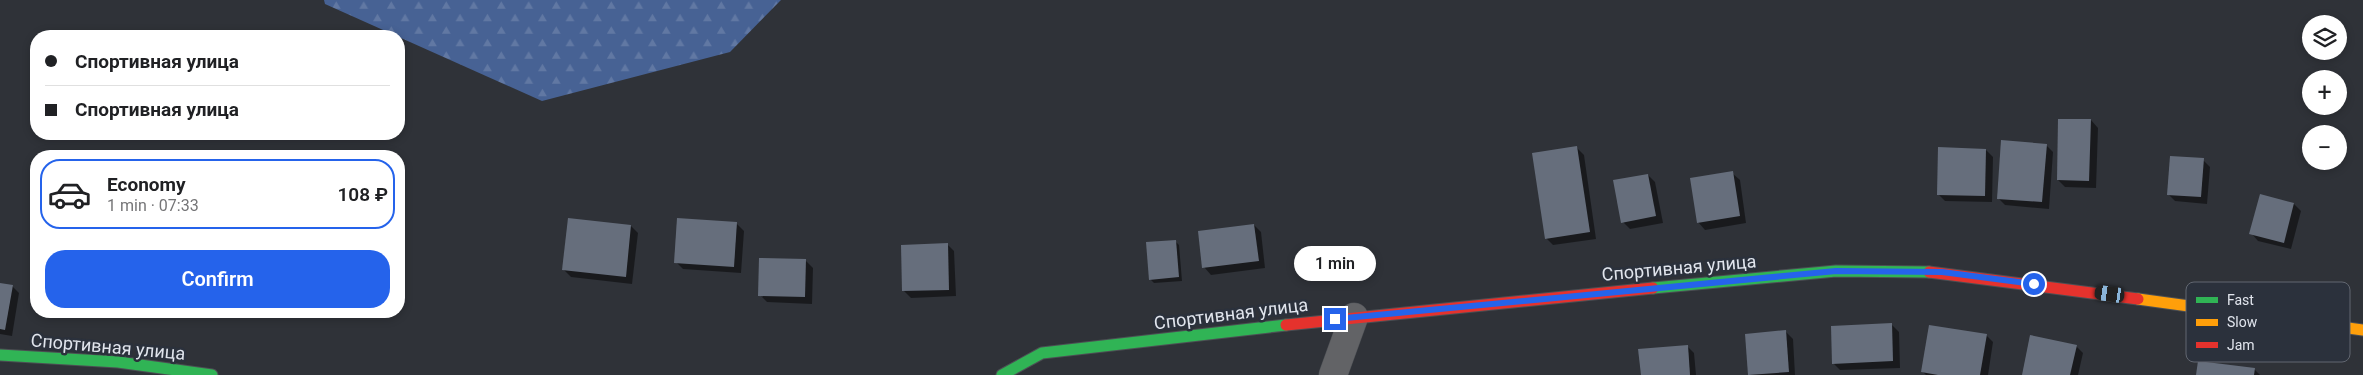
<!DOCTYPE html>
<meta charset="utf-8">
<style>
:root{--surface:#fff;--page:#f6f6f6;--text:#202124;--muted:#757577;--line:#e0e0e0;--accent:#2563eb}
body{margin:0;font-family:Roboto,sans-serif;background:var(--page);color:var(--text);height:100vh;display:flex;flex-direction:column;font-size:19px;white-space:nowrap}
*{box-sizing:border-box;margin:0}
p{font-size:16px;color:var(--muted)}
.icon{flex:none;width:28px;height:28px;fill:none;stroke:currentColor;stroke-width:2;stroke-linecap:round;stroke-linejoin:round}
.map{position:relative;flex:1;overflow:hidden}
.details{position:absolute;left:30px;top:150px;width:375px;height:168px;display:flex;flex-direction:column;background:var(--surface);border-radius:20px;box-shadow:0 2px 8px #0003}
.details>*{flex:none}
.top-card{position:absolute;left:30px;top:30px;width:375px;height:110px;border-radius:20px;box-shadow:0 2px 8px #0003;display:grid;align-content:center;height:110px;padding:0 15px;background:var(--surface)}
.buttons{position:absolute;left:2302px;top:15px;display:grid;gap:10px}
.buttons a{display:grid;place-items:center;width:45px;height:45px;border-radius:50%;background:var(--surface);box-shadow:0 2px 8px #0003;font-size:25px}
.end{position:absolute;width:22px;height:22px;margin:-11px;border:6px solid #2563eb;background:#fff;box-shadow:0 0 0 2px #fff}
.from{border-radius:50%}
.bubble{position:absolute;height:35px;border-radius:18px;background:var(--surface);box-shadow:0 2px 8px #0003;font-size:16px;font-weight:600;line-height:35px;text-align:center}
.car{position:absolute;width:15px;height:30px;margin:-15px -8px;border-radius:6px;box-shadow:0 0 4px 1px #0007;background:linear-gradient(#222 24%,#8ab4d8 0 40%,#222 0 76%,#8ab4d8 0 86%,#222 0)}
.top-card b{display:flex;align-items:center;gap:18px;height:48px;font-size:19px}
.top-card b+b{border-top:1px solid var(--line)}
.top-card i{width:12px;height:12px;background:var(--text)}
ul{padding:9px 0 0;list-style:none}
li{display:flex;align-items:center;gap:15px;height:70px;margin:0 10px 8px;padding:0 5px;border:2px solid var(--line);border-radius:20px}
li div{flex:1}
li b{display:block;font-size:19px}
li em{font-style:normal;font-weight:600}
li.on{border-color:var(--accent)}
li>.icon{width:45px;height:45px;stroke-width:1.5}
.cta{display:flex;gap:10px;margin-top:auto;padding:10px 15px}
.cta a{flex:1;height:58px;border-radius:20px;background:var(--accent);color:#fff;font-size:20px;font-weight:600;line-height:58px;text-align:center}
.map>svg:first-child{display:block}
</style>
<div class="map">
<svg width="2363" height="375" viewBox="0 0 2363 375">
<defs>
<pattern id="forest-firs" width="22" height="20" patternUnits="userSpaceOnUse" patternTransform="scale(1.25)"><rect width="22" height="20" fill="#476294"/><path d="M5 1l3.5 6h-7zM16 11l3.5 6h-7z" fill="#6178a3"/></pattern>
</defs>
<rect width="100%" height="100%" fill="#2f3238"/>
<polygon fill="url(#forest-firs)" points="324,0 781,0 730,52 542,101 325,4"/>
<g fill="#0007">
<polygon points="2091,120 2098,128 2096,188 2065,187 2058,180"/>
<polygon points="2046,145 2053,152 2049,209 2005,205 1998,198"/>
<polygon points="1577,148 1584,155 1596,239 1553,245 1546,238"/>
<polygon points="1986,150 1993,157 1992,202 1945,201 1938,194"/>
<polygon points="2203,160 2210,167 2207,204 2175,201 2168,194"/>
<polygon points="1732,173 1740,180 1746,223 1705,230 1698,222"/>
<polygon points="1648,175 1655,182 1663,223 1630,229 1623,222"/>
<polygon points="2261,196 2294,204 2301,211 2291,249 2258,241 2251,233"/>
<polygon points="737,224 744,231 741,273 683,269 676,262"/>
<polygon points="1254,225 1261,232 1265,268 1211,275 1204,267"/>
<polygon points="631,226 638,233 632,284 571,277 564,270"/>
<polygon points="1175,241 1179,245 1182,281 1154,283 1150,279"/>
<polygon points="947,244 954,251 956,296 911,298 904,291"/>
<polygon points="806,261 813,268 812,304 767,302 760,295"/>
<polygon points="0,284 12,286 19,293 12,336 0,334"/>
<polygon points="1892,325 1899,332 1900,368 1840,370 1833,363"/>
<polygon points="1786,332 1793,339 1795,375 1750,375"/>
<polygon points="1986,335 1993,342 1988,375 1926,375 1923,372"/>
<polygon points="1687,346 1694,353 1696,375 1642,375"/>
<polygon points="2076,346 2083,353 2078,375 2023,375"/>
<polygon points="2255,370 2260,375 2197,375"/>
</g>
<g fill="#666e7c">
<polygon points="2058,119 2091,119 2089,181 2057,180"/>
<polygon points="2001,140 2047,144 2042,202 1997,199"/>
<polygon points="1577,146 1590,232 1545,239 1532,153"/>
<polygon points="1938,147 1986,149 1985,196 1937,195"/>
<polygon points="2170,156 2204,158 2201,197 2167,195"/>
<polygon points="1733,171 1740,216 1697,223 1690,178"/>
<polygon points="1648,174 1656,216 1621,223 1613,180"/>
<polygon points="2260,194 2294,203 2284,243 2249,234"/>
<polygon points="568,218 631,225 626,277 562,270"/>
<polygon points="677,218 737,222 734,267 674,263"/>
<polygon points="1254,224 1259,261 1202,268 1198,231"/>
<polygon points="1176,240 1179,277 1149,280 1146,242"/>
<polygon points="948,243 949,290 902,291 901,245"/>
<polygon points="759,258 806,259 805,297 758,296"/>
<polygon points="0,283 13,285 5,330 0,329"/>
<polygon points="1892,323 1893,361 1832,364 1831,326"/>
<polygon points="1929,325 1987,334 1980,375 1938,375 1921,372"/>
<polygon points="1786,330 1789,372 1748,375 1745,334"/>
<polygon points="2030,335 2077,345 2070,375 2022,375"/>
<polygon points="1688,345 1690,375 1641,375 1638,349"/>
<polygon points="2198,361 2255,368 2254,375 2196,375"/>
</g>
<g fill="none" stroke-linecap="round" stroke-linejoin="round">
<defs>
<polyline id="street" points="1333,375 1354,317"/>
<g id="fast">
<polyline points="1653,288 1836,271 1929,272"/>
<polyline points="0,355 118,362 212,375"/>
<polyline points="1002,375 1042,353 1286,325"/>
</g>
<polyline id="slow" points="2138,299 2363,330"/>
<g id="jam">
<polyline points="1929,272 2138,299"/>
<polyline points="1286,325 1653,288"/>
</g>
</defs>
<use href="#street" stroke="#4c4f54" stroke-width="29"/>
<use href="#fast" stroke="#4c4f54" stroke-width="13"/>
<use href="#slow" stroke="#4c4f54" stroke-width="13"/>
<use href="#jam" stroke="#4c4f54" stroke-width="13"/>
<use href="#street" stroke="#626366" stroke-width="28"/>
<use href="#fast" stroke="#30b455" stroke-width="11"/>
<use href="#slow" stroke="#ff9f0a" stroke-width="11"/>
<use href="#jam" stroke="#e5322d" stroke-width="11"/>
</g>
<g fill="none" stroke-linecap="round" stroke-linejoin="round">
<polyline stroke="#2563eb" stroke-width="6" points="1335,319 1836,271 1942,272 2034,284"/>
</g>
<g text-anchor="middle" stroke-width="5" stroke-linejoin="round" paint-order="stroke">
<g font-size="18" fill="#e1e5ed" stroke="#2b313c">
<text transform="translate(1679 268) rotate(-5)" y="6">Спортивная улица</text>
<text transform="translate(1231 314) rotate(-7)" y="6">Спортивная улица</text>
<text transform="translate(108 347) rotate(5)" y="6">Спортивная улица</text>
</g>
</g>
<rect x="2186" y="282" width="164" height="80" rx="8" fill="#2b313c" stroke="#626771" stroke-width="1"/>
<rect x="2196" y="297" width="22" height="6" fill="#30b455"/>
<rect x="2196" y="319" width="22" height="7" fill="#ff9f0a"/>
<rect x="2196" y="342" width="22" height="6" fill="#e5322d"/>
<g font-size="14" fill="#e1e5ed">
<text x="2227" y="305">Fast</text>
<text x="2227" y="327">Slow</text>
<text x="2227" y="350">Jam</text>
</g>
</svg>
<div class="buttons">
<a><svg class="icon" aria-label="layers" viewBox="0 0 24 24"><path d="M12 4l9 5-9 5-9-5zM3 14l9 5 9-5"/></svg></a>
<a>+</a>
<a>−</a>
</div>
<i class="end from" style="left:2034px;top:284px"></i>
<i class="end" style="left:1335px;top:319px"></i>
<div class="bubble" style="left:1294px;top:246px;width:82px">1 min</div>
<i class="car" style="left:2110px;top:294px;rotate:278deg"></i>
<div class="top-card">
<b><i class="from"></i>Спортивная улица</b>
<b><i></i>Спортивная улица</b>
</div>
<section class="details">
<ul>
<li class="on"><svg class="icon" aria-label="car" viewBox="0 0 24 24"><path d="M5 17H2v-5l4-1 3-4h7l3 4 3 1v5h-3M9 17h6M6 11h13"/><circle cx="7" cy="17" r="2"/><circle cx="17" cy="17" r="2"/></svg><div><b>Economy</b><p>1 min · 07:33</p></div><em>108 ₽</em></li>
</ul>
<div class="cta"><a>Confirm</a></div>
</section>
</div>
